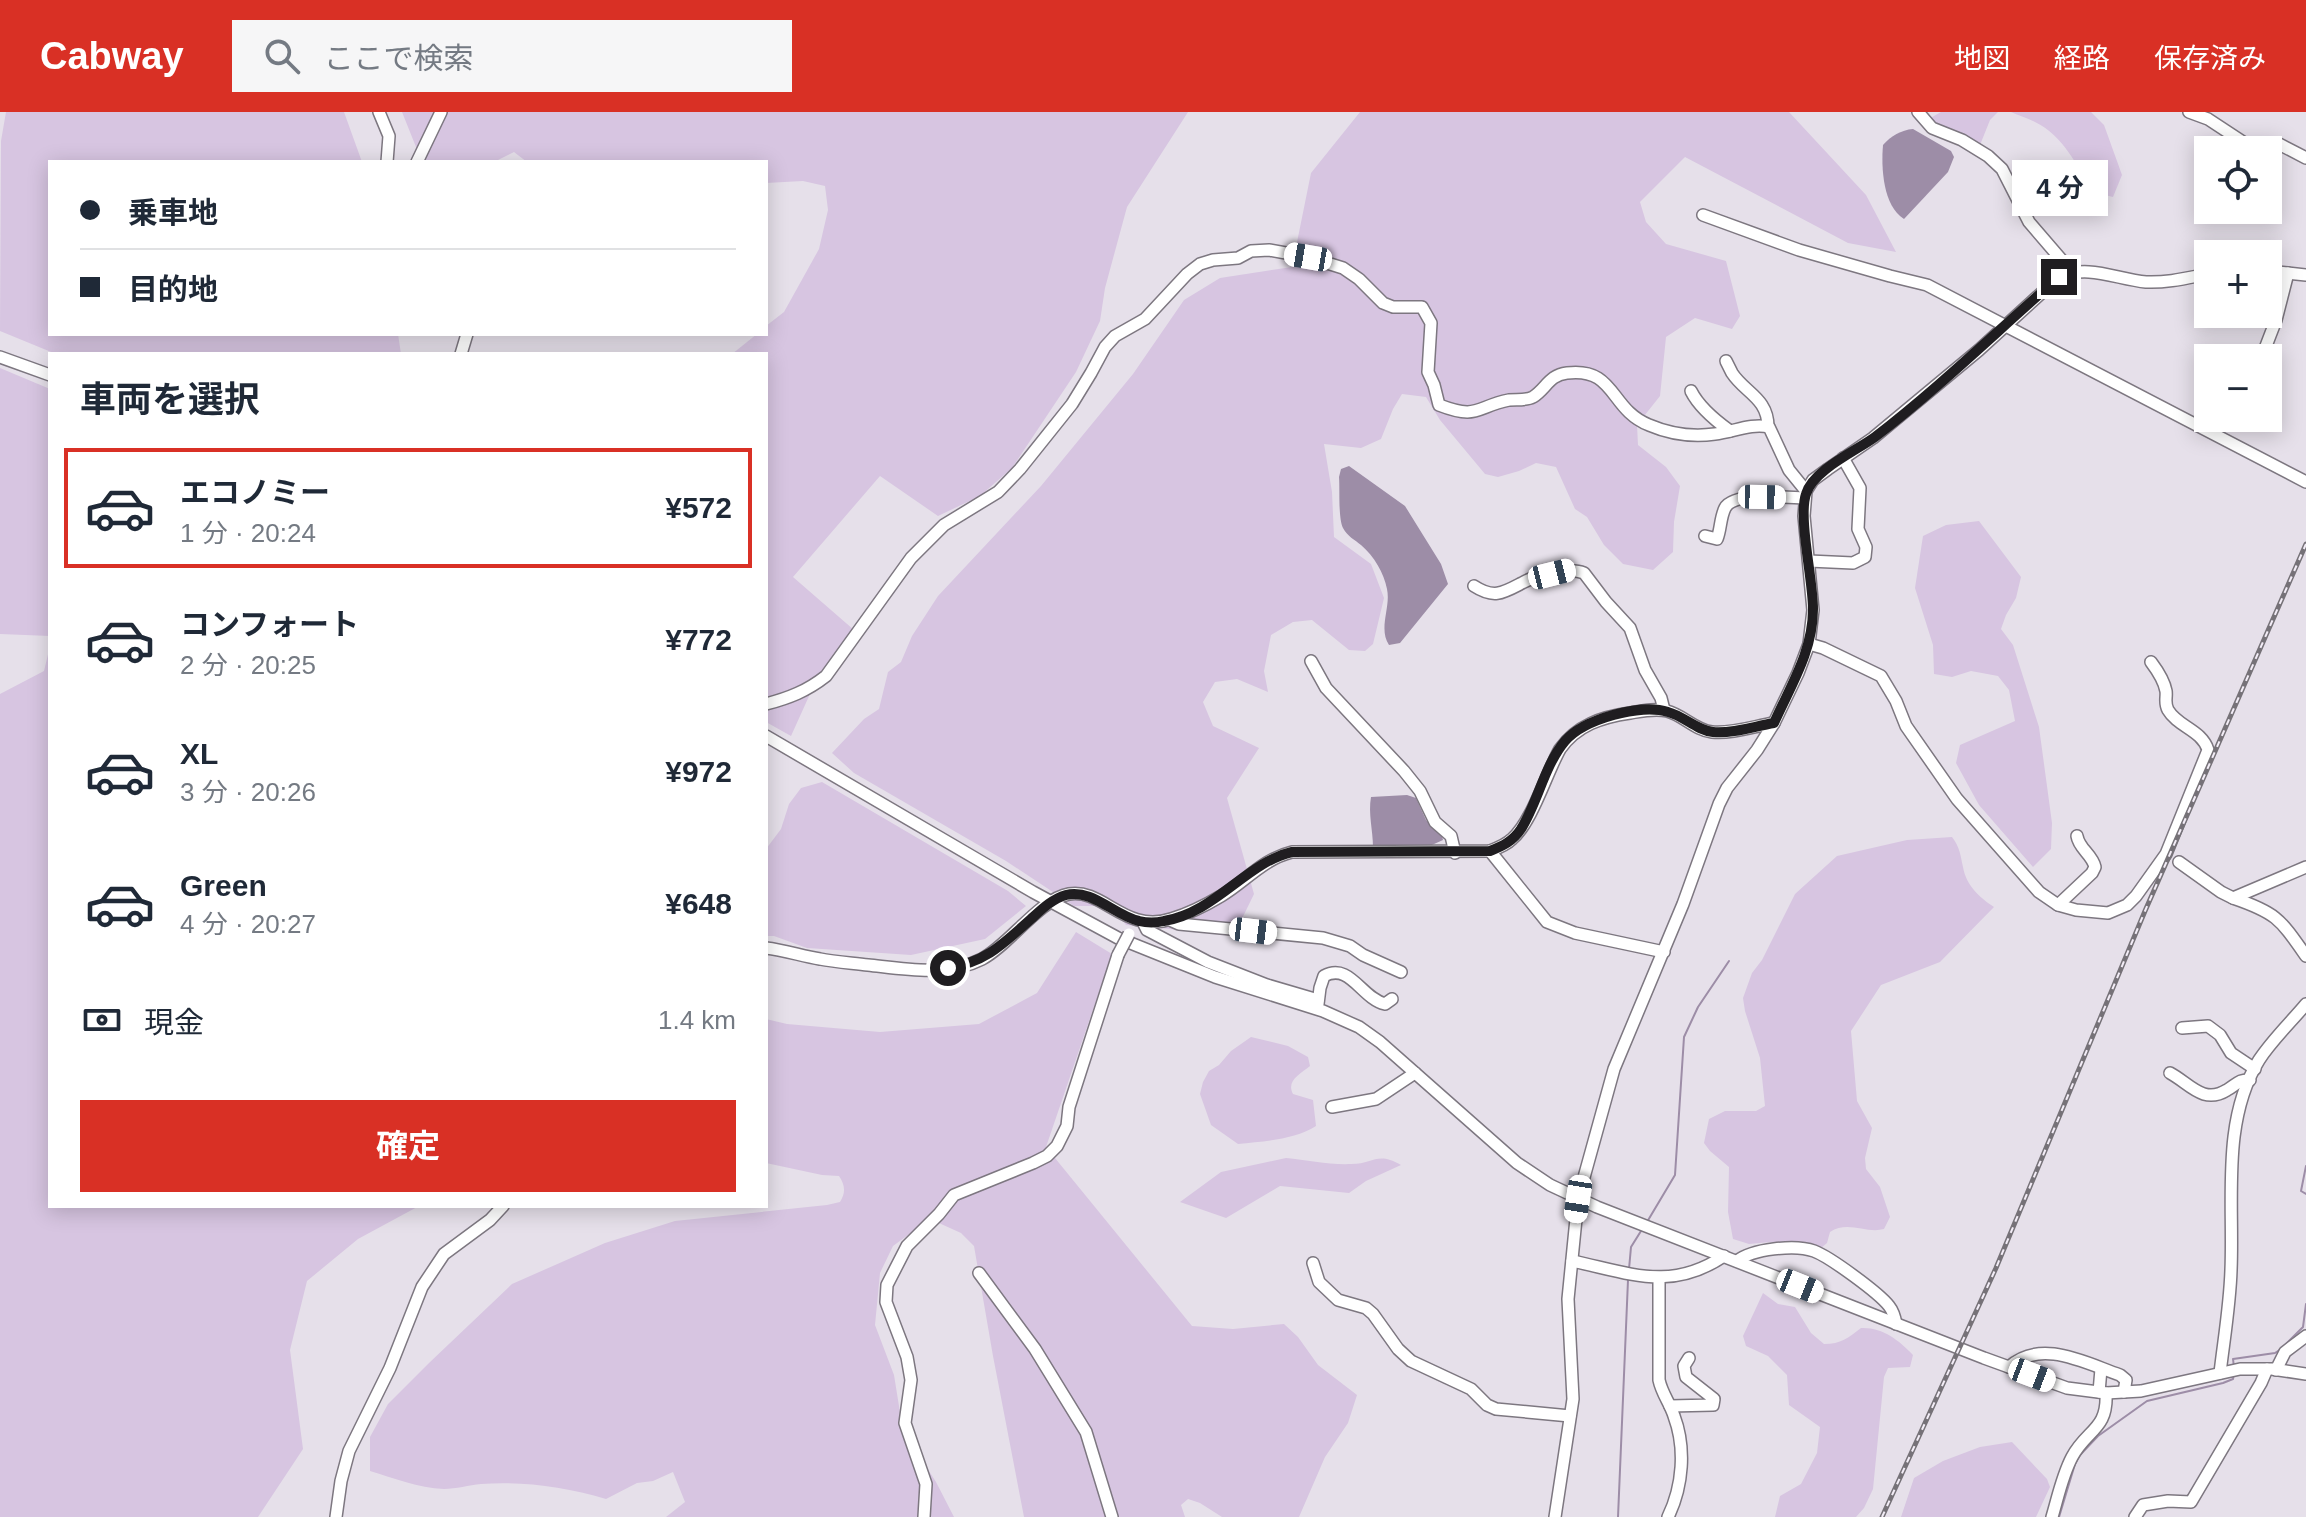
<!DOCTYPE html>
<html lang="ja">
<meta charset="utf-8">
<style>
:root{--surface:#fff;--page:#f6f6f7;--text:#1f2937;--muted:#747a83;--line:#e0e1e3;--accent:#d93025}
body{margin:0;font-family:Helvetica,"Noto Sans JP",sans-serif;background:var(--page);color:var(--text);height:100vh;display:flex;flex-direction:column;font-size:30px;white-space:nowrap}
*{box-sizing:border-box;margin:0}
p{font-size:26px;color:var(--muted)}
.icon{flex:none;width:44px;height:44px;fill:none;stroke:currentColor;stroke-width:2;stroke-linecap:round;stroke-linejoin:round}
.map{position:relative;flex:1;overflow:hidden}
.panel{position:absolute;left:48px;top:240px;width:720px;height:856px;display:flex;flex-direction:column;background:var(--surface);border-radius:0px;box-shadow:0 4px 20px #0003}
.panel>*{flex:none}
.banner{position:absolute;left:48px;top:48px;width:720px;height:176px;border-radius:0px;box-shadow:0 4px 20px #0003;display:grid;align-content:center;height:176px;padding:0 32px;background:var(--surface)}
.tools{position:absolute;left:2194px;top:24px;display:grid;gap:16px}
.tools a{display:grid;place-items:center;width:88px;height:88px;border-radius:0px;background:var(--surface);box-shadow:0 4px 20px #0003;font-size:40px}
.end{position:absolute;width:36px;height:36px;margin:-18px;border:10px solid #1f1d20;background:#fff;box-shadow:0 0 0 4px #fff}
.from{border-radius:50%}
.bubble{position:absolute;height:56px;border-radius:0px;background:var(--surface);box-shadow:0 4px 20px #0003;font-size:26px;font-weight:700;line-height:56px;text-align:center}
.car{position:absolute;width:24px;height:48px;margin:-24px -12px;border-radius:10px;box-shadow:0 0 6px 2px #0007;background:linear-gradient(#fff 24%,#345 0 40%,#fff 0 76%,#345 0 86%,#fff 0)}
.banner b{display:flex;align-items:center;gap:28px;height:76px;font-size:30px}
.banner b+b{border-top:2px solid var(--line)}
.banner i{width:20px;height:20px;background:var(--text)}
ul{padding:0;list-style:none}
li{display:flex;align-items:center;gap:24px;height:120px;margin:0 16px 12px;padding:0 16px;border:4px solid transparent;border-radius:0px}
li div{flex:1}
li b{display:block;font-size:30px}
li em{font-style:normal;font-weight:700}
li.current{border-color:var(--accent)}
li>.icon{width:72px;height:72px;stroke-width:1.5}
h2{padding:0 32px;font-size:36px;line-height:96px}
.pay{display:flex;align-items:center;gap:20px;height:88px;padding:0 32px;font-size:30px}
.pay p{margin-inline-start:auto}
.action{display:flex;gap:16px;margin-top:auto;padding:16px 32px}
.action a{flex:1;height:92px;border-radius:0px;background:var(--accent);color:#fff;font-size:32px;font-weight:700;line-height:92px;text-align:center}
header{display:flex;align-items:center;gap:48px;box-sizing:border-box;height:112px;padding:0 40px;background:var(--accent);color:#fff}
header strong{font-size:38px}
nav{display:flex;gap:44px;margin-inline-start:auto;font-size:28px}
.search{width:560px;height:72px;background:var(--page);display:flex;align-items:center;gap:20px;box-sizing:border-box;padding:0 28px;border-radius:0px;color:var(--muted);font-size:30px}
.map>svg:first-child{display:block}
</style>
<header>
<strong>Cabway</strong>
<div class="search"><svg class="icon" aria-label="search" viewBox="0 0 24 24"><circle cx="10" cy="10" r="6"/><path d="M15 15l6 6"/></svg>ここで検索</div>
<nav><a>地図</a><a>経路</a><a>保存済み</a></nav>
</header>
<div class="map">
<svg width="2306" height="1405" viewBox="0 0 2306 1405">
<rect width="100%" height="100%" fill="#e6e0ea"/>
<g fill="#d7c5e1">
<polygon points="6,0 344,0 362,50 50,50 50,222 398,222 401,242 56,242 0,219 1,29"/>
<polygon points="402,0 1188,0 1127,95 1105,176 1100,209 1076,260 1012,356 980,384 938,404 880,364 793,465 854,518 819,562 791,624 766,610 766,242 732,242 757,222 766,222 766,214 784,200 819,137 828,98 825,74 803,69 766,71 766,50 527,50 514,40 494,50 422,50"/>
<polygon points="1360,0 1789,0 1866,83 1896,140 1848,131 1685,45 1640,90 1646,110 1666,132 1726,149 1740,204 1732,217 1695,206 1666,225 1660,284 1637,313 1638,333 1666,355 1680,374 1674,410 1673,440 1653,458 1623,452 1604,433 1587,405 1575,397 1556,355 1536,351 1519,359 1498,365 1485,362 1440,308 1426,285 1402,282 1393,297 1381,327 1361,336 1324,332 1332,380 1334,425 1371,452 1384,486 1373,532 1365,539 1349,538 1312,508 1293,510 1271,523 1264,559 1268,580 1237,567 1215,570 1203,590 1213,614 1259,636 1227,686 1254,782 1234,823 1126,813 1112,794 1074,794 1006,749 854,661 832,641 864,607 879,597 888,560 901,550 912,524 938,484 1041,374 1133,262 1184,188 1220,166 1292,155 1311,61"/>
<polygon points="1941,0 1998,0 1990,8 1980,33 1927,8"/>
<path d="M2011,0h80l13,13 18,50 -9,22 -21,-5c-14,-25 -29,-57 -57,-70 -7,-4 -16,-6 -24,-10z"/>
<polygon points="0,256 50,277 50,524 0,522"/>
<polygon points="1979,409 2021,465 2016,486 2006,503 2001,517 2013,533 2039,615 2052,711 2051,737 2033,755 1979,693 1956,651 1960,633 2015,609 2009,578 1998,564 1971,559 1952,565 1934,562 1933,533 1915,476 1923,424 1946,413"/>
<polygon points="50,534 50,1094 419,1094 358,1127 307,1169 290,1238 303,1337 258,1405 0,1405 0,582 44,559"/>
<polygon points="822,670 1008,779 1026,794 985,827 911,843 807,836 774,824 766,824 766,737 781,717 789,692 801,676"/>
<path d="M1952,725c8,11 8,16 11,30 3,18 16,30 31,40l-54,55 -59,23 -30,46 6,70 15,27 -7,30 1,11 14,18 10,30 -6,12c-18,5 -36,-9 -54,3l-3,11 -6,5 -51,-6 -21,2 -16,-5 -5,-27 1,-45 -19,-16 -6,-8 5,-24 16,-8h31l9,-5 -5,-48 -15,-47 -2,-13 9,-25 10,-13 33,-66 42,-38 70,-16z"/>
<path d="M1076,820l36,22 -66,193 146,179 41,3 51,-5 14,13 20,28 39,30 -9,28 -23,34 -26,60h-77l-22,-14 -12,-4 -7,6 4,12h-161l-31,-161 -19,-110 -13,-13 -31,-14 -37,27 -13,27 -5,52 19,50 9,56 33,51 18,35h-288l19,-15 -12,-30 -20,9 -16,2 -31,16c-41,-12 -83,-18 -125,-15 -12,1 -25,5 -37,5 -26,-1 -50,-11 -74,-18v-34l18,-33 41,-41 83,-79 93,-41 70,-22 152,-16 13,-3c6,-10 5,-17 -1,-26l-17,-1 -56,-12v-144l21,5 93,8 99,-8 58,-31z"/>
<path d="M1251,925l37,9 20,11 2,9c-10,8 -24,15 -17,28l20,6 3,26c-22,14 -52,15 -78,18l-27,-19 -11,-31 3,-12 6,-11 10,-6 12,-14z"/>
<path d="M1286,1046c21,2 44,7 65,6 23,0 26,-13 50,1l-35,16 -17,12 -69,-7 -54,32 -46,-16 41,-30z"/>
<path d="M1763,1181l15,11 17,3 16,26 13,11c17,0 24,-6 37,-16 21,-1 38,12 52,27l-3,12 -22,1 -4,9 -11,112 -9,19 -8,9h-81l5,-21 21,-12 16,-31 3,-26 -31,-22 -2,-30 -19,-19 -22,-10 -3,-10z"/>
<polygon points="2012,1330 2047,1367 2050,1375 2036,1405 1901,1405 1914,1366 1943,1349 1980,1335"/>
</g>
<g fill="#9d8da7">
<path d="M1913,17l38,22 3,6 -6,15 -44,47c-21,-13 -23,-51 -21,-74 8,-9 18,-15 30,-16z"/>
<path d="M1349,354l56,40 36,58 7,20 -48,59 -11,2c-11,-16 2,-38 -2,-56 -3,-16 -13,-33 -26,-44 -6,-5 -14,-9 -18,-17 -5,-10 -3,-39 -4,-51l2,-8z"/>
<path d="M1407,683l9,3 10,22 16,16 1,4 -20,9 -50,-2c0,-17 -5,-33 -2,-50z"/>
</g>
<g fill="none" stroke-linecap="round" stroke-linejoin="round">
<g stroke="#9d8da7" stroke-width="2">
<polyline points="2306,1054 2301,1079 2306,1082"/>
<polyline points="1647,1110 1675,1063 1684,925 1698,895 1729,849"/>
<polyline points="1629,1157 1631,1135 1641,1119"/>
<polyline points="2234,1255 2233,1247 2275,1241 2281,1237 2303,1215 2306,1192"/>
<polyline points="1618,1405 1628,1168"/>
<polyline points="2059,1405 2075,1352 2080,1343 2098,1324 2147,1289 2223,1271 2233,1267 2234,1261"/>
</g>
<defs>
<g id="minor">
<polyline points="379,0 389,24 387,50"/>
<polyline points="1918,0 1932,16 1962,28 1988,44 2002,57 2029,110 2072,160"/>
<polyline points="2189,0 2208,7 2246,32 2258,34 2277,31 2306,46"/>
<polyline points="417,50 441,0"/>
<polyline points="1703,103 1799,138 1890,164 1927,173 2306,370"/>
<polyline points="2268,159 2306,163"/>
<polyline points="2266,234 2276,208 2288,161"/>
<polyline points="461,242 467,222"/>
<polyline points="0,245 50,263"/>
<path d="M1726,249c2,4 4,8 6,12 13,20 36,25 36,54"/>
<path d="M1691,279c8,16 25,30 39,40"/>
<path d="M1705,424l12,3c4,-10 3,-21 8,-31 8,-16 63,-11 79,-10"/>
<polyline points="1809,449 1853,451 1865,445 1866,435 1858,417 1860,376 1843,346"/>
<path d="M1474,474c20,13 29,7 48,-3 14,-8 47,-16 62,-10l22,29 24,26 15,42 16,28 3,12"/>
<path d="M1809,532l14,4 58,28 15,25 10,25 51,73 82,93 19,13 18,5 32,3 19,-8 9,-9 30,-42 42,-104c-6,-20 -30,-23 -40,-40 -4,-7 -1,-13 -2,-19 -2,-11 -9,-21 -15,-29"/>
<polyline points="1311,549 1326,576 1404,659 1420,679 1435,710 1451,724 1455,741"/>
<path d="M766,592c23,-6 41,-13 60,-28l85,-118 33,-33 54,-33 22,-23 52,-65 19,-31 14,-26 10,-11 30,-17 42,-45 13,-10 13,-4 25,-2 13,-7 18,-1 39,7 35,11 16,11 24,24 10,4h29l9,16 -3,49 6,13 5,20c39,15 36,2 70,-5 7,-1 17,1 24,-3 13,-8 16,-22 34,-24 49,-6 42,36 82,52 21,9 44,12 66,9 18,-2 36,-11 54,-7l20,43 17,21"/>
<polyline points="766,624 1033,780 1118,826 1215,865 1323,899 1359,915 1380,930 1517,1051 1550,1073 1597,1095 1984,1246 2067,1276 2106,1281 2141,1279 2240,1257 2272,1257 2306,1262"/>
<polyline points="1490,739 1547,810 1575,821 1664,840"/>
<polyline points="2179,750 2221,780 2233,786 2306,755"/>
<path d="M2233,786c44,15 47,21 73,58"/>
<path d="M2058,793l34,-32 3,-6c-3,-13 -16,-18 -18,-31"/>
<polyline points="1170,808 1179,812 1323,826 1350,834 1363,843 1401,860"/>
<polyline points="1143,810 1147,818 1208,850 1267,873 1318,888"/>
<path d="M766,836c18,2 36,8 54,11 15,3 32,4 48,6 37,4 79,12 114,-6 27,-14 58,-60 87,-65 34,-6 56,40 102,25 17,-5 35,-14 50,-23 25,-15 42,-37 71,-44l198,-1c8,-3 16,-6 22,-12 20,-17 34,-65 48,-90 17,-24 42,-32 70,-36 12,-2 25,-5 37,-2 16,4 28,19 45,21 20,2 43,-6 62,-9"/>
<path d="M1318,892l2,-16 4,-12c26,-14 37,22 61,28l7,-5"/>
<polyline points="2182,916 2208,914 2220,923 2231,941 2255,957"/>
<path d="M2170,961c19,10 33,32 57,17 9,-5 12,-11 23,-10"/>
<polyline points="1332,995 1376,987 1415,961"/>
<path d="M1572,1149c58,12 98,31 152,-5"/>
<path d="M1737,1149c15,-12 58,-17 77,-10 16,6 65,42 75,55 4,5 6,12 7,18"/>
<polyline points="1313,1151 1319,1170 1338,1188 1366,1196 1373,1202 1398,1237 1411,1249 1471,1277 1487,1293 1496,1297 1570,1304"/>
<polyline points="979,1161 1035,1237 1086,1320 1112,1405"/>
<path d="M1659,1166v102c3,14 11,23 15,36 12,32 9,70 -6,101"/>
<path d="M2009,1255c32,-29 76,-4 111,8l6,5 -2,12"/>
<polyline points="2276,1258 2285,1240 2306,1224"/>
<path d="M2220,1261c4,-34 10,-69 11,-103 3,-69 -10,-149 28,-210 13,-20 32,-38 47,-56"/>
<polyline points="2099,1280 2101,1257"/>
<polyline points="1670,1294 1713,1293 1714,1287 1686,1265 1684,1254 1689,1246"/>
<polyline points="336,1405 341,1369 349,1339 390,1256 422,1175 444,1142 490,1108 503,1094"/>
<polyline points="924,1405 926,1372 905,1311 911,1268 907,1245 886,1190 887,1173 907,1134 939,1102 954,1083 1033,1051 1047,1044 1057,1034 1067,1014 1069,995 1118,843"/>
<path d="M1555,1405l18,-118 -5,-100 10,-100 36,-130 69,-165 36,-100 8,-16 30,-38 17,-27 24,-50 11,-29 4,-34 -9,-94 2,-25 7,-11 15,-11 45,-31 106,-88 80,-73c29,-13 57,2 87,5 21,1 41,-4 62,-8"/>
<path d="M2052,1405c6,-20 10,-41 20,-60 15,-28 36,-27 34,-64"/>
<polyline points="2135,1405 2143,1393 2168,1389 2191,1390 2261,1271 2267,1257"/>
</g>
</defs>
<use href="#minor" stroke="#7d7780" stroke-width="14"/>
<use href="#minor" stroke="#fff" stroke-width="11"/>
<defs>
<polyline id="rail" points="1882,1405 1996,1156 2145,799 2306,432"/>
</defs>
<use href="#rail" stroke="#767278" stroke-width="5"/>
<use href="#rail" stroke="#f3edf7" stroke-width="2" stroke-dasharray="6" stroke-linecap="butt"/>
<defs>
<polyline id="minor-bridge" points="1118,843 1129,822"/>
</defs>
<use href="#minor-bridge" stroke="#7d7780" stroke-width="14" stroke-linecap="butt"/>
<use href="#minor-bridge" stroke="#fff" stroke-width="11"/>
</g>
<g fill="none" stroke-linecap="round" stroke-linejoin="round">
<path stroke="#1f1d20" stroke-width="10" d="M948,856c38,-6 55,-24 83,-49 10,-9 21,-20 35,-24 26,-7 49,21 73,26 8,2 17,2 25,0 51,-8 83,-59 128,-69l198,-1c13,-5 23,-10 31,-22 17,-27 23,-63 44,-88 19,-22 76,-38 103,-29 16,4 28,18 45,20 20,2 42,-6 61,-9 17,-38 39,-72 39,-114 0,-30 -15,-91 -7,-115 7,-24 50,-43 69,-57 65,-50 123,-107 184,-160"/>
</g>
</svg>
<div class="tools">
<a><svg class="icon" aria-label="locate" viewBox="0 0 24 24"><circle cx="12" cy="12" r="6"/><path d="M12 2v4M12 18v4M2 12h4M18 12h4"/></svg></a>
<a>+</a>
<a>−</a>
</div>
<i class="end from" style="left:948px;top:856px"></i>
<i class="end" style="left:2059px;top:165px"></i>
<div class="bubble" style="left:2012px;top:48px;width:96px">4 分</div>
<i class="car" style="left:1308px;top:145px;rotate:280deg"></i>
<i class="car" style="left:1762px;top:385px;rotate:91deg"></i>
<i class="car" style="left:1552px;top:462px;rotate:76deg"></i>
<i class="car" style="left:1253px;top:819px;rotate:97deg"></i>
<i class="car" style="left:1578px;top:1087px;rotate:189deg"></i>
<i class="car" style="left:1800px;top:1174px;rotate:112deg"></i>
<i class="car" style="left:2032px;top:1263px;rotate:111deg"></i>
<div class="banner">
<b><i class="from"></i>乗車地</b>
<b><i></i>目的地</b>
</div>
<section class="panel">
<h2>車両を選択</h2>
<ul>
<li class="current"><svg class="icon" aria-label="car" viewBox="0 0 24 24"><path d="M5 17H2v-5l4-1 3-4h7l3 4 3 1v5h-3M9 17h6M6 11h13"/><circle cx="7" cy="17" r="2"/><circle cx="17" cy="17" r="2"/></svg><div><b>エコノミー</b><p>1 分 · 20:24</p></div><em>¥572</em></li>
<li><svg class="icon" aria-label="car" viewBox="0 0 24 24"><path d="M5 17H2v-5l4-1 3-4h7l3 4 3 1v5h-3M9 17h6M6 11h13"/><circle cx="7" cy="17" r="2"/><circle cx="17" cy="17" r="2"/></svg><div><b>コンフォート</b><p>2 分 · 20:25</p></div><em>¥772</em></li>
<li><svg class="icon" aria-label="car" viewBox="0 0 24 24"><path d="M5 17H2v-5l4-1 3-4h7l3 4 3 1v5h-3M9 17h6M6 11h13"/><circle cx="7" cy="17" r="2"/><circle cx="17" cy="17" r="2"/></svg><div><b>XL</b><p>3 分 · 20:26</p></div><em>¥972</em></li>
<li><svg class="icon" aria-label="car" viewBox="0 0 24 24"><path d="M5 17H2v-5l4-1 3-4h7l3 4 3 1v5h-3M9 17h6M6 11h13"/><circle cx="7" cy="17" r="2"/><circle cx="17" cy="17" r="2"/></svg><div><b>Green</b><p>4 分 · 20:27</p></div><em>¥648</em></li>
</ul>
<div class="pay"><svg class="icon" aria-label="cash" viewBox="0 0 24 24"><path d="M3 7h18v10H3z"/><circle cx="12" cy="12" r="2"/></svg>現金<p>1.4 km</p></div>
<div class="action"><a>確定</a></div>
</section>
</div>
